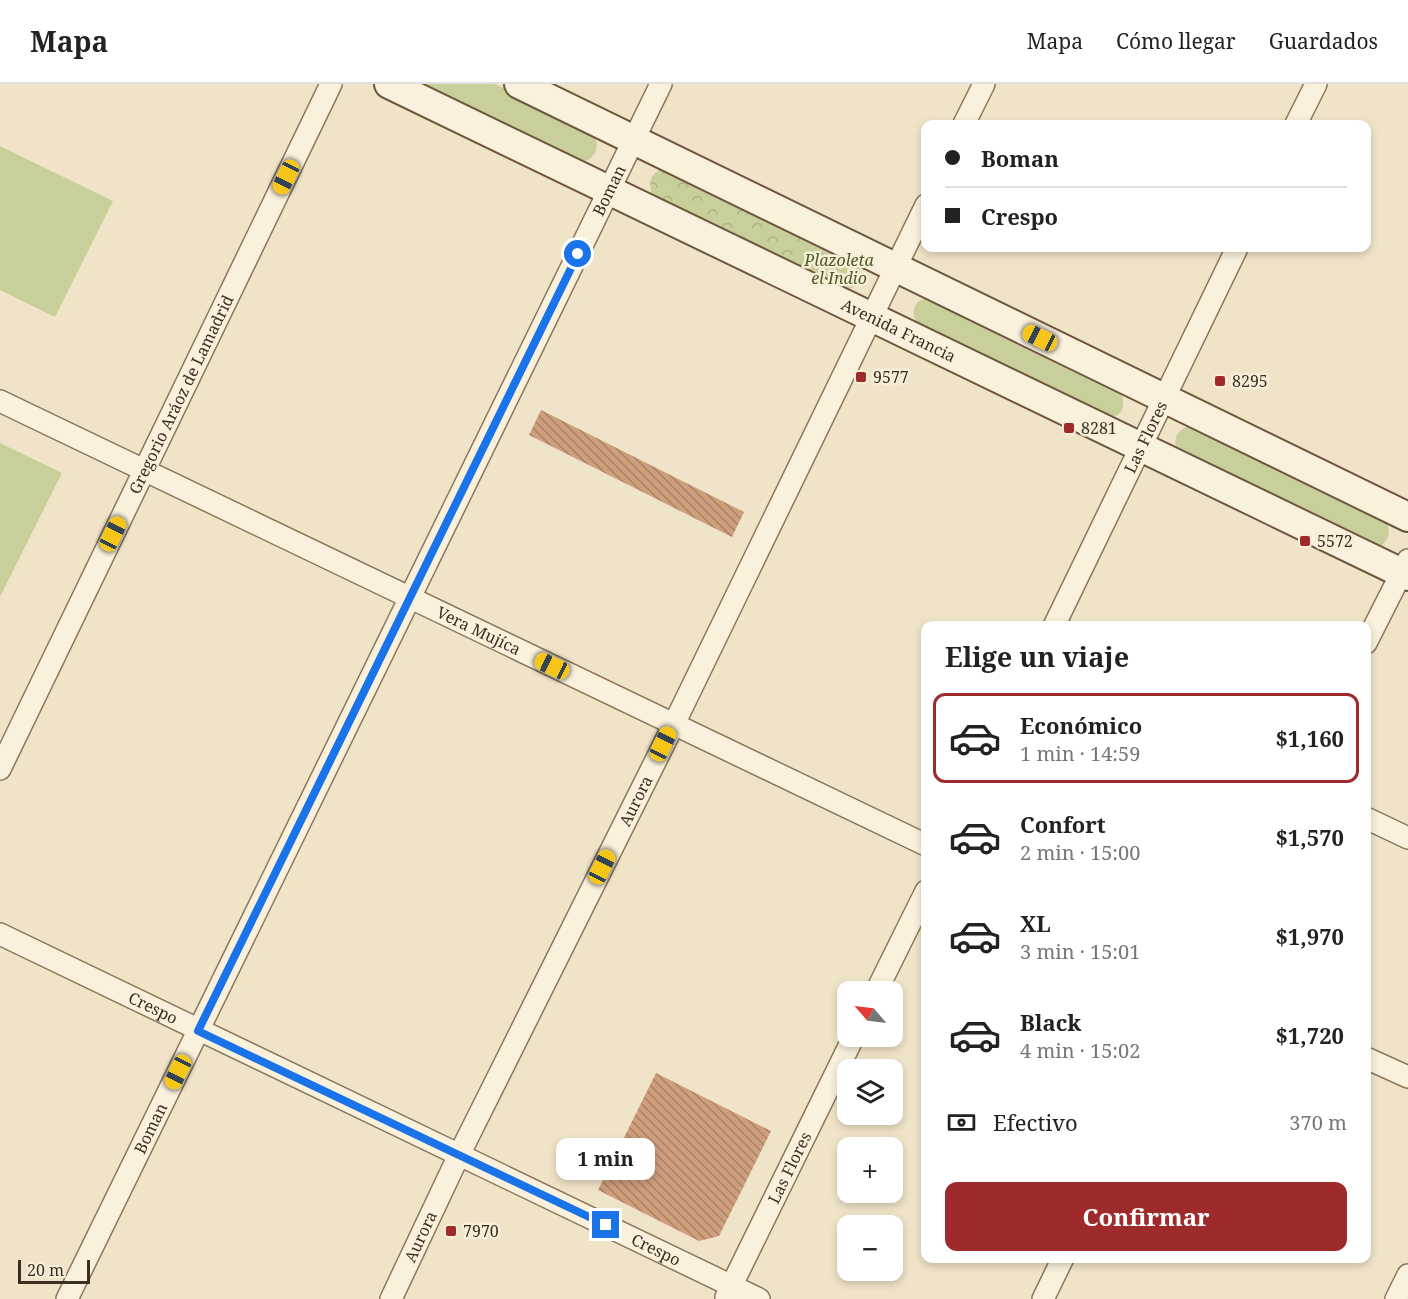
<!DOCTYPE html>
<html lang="es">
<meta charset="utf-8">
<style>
:root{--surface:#fff;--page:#f2f2f2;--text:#222;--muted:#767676;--line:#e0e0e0;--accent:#9e2a2b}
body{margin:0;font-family:"Noto Serif",serif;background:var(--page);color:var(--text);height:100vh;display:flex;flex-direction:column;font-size:22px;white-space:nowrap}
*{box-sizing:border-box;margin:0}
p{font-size:20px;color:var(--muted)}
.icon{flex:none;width:33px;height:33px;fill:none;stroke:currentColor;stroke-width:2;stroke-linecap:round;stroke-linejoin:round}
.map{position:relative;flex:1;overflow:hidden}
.drawer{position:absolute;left:921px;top:537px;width:450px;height:642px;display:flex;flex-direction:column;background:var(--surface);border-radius:12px;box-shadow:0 3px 9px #0003}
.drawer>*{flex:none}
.top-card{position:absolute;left:921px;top:36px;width:450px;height:132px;border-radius:12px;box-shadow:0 3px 9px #0003;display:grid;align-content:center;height:132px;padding:0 24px;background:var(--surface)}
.needle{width:39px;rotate:298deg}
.controls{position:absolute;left:837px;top:897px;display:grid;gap:12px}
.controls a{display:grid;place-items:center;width:66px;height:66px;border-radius:12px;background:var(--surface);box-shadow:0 3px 9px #0003;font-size:30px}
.scale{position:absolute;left:18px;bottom:15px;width:72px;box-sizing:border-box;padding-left:6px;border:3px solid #3d2e20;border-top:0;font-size:16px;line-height:21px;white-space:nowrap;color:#3d2e20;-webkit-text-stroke:4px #f7eed8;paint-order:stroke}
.end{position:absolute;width:27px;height:27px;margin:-14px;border:8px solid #1a73e8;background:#fff;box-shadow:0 0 0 3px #fff}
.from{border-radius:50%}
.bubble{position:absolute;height:42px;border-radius:12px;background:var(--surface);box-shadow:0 3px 9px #0003;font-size:20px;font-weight:700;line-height:42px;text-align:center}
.car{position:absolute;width:18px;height:36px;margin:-18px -9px;border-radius:8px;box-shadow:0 0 4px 2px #0007;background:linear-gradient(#f5c518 24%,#345 0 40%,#f5c518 0 76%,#345 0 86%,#f5c518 0)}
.top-card b{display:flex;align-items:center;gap:21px;height:57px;font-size:22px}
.top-card b+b{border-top:2px solid var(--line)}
.top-card i{width:15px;height:15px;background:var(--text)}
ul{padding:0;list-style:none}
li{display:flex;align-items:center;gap:18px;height:90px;margin:0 12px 9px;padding:0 12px;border:3px solid transparent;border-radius:12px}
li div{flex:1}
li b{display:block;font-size:22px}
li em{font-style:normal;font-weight:700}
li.on{border-color:var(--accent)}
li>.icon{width:54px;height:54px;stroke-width:1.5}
h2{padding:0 24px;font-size:27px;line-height:72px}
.pay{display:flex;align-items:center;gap:15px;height:66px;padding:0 24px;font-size:22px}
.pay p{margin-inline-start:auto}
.primary-button{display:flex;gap:12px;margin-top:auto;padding:12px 24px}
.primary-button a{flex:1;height:69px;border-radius:12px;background:var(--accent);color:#fff;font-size:24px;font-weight:700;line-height:69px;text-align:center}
header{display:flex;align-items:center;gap:36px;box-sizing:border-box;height:84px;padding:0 30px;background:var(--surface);border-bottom:2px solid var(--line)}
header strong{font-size:28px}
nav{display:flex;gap:33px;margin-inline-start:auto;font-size:21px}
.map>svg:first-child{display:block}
</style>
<header>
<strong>Mapa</strong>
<nav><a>Mapa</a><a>Cómo llegar</a><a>Guardados</a></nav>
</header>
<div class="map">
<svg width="1408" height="1215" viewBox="0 0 1408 1215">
<defs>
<pattern id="forest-crowns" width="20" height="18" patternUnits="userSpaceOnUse" patternTransform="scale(1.5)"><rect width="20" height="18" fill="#c9cf9b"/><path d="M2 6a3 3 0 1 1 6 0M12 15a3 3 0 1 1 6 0" fill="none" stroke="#aeb285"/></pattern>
<pattern id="building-back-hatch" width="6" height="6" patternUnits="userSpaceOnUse" patternTransform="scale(1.5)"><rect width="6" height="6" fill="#cf9f7d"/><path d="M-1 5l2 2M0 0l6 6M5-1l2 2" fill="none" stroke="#a98266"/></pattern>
</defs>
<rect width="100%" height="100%" fill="#f0e4c8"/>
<g fill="#c9cf9b">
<path d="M416,0h79l95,46c11,12 9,29 -9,32z"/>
<polygon points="0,62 113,117 55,233 0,206"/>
<path d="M933,213l188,95c5,14 2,25 -14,26l-189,-91c-9,-16 -4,-29 15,-30z"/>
<path d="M1186,343h9l192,95c3,11 3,17 -7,25l-204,-98c-2,-11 0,-16 10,-22z"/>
<polygon points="0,359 62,389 0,513"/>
</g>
<path fill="url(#forest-crowns)" d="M661,85l197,94c5,14 2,25 -14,27l-190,-91c-6,-13 -6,-23 7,-30z"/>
<g fill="url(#building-back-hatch)">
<polygon points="541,326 744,428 732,453 529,351"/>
<polygon points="656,989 771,1047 719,1152 699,1157 598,1106"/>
</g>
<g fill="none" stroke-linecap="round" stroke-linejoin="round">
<defs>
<g id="street">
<polyline points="964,40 984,0"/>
<polyline points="1296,40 1316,0"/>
<path id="s1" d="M0,317l926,444"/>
<path id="s2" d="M1054,542l183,-378"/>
<polyline points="1366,559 1408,476"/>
<path id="s3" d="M0,685l331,-685"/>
<polyline points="1366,734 1408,754"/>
<path id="s4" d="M0,850l759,365"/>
<polyline points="876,908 926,807"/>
<polyline points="1366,974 1408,993"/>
<path id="s5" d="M726,1213l128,-261"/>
<path id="s6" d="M67,1215l594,-1215"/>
<path id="s7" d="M391,1215l68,-144 215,-431 252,-519"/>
<polyline points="1043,1215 1063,1174"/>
<polyline points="1396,1215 1408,1191"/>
</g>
<g id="secondary">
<path id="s8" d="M389,0l1019,492"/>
<polyline points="519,0 1408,433"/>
</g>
</defs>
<use href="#street" stroke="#8d765c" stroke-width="24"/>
<use href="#secondary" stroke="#6f573f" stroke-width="32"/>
<use href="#street" stroke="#faf1dc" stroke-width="21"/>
<use href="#secondary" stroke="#faf1dc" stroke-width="28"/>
</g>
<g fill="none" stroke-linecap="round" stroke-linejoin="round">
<polyline stroke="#1a73e8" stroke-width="8" points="578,170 198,947 606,1141"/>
</g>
<g fill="#9e2a2b" stroke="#f7eed8" stroke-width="2">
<rect x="855" y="287" width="12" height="12" rx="3"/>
<rect x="1214" y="291" width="12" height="12" rx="3"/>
<rect x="1063" y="338" width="12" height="12" rx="3"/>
<rect x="1299" y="451" width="12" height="12" rx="3"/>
<rect x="445" y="1141" width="12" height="12" rx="3"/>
</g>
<g text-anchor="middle" stroke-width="5" stroke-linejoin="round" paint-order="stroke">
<g font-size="16" fill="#3d2e20" stroke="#f7eed8">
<text dy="6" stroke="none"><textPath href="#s6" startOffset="1234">Boman</textPath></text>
<text dy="6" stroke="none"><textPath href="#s8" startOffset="566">Avenida Francia</textPath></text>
<text dy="6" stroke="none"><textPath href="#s3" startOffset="416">Gregorio Aráoz de Lamadrid</textPath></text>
<text dy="6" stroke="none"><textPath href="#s2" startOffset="210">Las Flores</textPath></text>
<text dy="6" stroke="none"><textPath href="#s1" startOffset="531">Vera Mujíca</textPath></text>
<text dy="6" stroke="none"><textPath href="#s7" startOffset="555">Aurora</textPath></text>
<text dy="6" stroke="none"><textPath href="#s4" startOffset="170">Crespo</textPath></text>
<text dy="6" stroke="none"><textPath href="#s6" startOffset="190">Boman</textPath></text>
<text dy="6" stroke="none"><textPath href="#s5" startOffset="144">Las Flores</textPath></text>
<text dy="6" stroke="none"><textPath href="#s7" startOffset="69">Aurora</textPath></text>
<text dy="6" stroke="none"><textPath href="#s4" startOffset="728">Crespo</textPath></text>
</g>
<g font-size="16" font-style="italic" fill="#4d5a26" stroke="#f7eed8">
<text x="839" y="182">Plazoleta<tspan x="839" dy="18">el Indio</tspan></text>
</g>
<g font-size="16" fill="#3d2e20" stroke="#f7eed8" text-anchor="start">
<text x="873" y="299">9577</text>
<text x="1232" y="303">8295</text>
<text x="1081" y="350">8281</text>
<text x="1317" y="463">5572</text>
<text x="463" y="1153">7970</text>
</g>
</g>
</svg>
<div class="controls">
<a><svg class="needle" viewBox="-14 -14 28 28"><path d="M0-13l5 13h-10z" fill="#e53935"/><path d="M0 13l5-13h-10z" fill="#767676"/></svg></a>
<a><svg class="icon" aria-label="layers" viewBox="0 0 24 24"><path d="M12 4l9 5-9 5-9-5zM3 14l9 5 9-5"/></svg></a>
<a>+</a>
<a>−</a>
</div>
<div class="scale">20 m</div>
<i class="end from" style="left:578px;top:170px"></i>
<i class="end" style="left:606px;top:1141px"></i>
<div class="bubble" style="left:556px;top:1054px;width:99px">1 min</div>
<i class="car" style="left:286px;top:93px;rotate:206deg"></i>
<i class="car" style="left:1040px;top:254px;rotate:296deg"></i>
<i class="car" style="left:113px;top:450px;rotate:26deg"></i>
<i class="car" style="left:552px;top:582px;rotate:295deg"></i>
<i class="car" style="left:663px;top:660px;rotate:26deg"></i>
<i class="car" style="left:602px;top:783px;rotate:26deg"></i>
<i class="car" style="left:178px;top:988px;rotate:206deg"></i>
<div class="top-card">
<b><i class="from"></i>Boman</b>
<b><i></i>Crespo</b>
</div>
<section class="drawer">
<h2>Elige un viaje</h2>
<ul>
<li class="on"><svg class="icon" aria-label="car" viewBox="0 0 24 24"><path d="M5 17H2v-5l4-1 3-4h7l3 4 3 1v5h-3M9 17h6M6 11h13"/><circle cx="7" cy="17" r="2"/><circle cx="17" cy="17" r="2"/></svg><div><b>Económico</b><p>1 min · 14:59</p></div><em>$1,160</em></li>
<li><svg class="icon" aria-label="car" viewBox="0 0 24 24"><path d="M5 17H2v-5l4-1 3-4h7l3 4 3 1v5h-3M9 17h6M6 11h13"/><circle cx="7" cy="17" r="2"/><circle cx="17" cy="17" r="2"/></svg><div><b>Confort</b><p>2 min · 15:00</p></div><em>$1,570</em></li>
<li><svg class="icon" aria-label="car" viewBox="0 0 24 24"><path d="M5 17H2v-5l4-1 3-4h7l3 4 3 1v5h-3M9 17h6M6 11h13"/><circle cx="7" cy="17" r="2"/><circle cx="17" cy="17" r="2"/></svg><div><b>XL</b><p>3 min · 15:01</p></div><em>$1,970</em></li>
<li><svg class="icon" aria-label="car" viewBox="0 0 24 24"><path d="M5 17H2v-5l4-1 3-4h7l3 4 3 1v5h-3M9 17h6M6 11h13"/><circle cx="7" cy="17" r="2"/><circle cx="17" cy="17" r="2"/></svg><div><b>Black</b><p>4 min · 15:02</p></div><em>$1,720</em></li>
</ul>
<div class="pay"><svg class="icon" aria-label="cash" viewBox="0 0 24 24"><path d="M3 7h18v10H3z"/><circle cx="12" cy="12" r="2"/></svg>Efectivo<p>370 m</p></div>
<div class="primary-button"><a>Confirmar</a></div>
</section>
</div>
